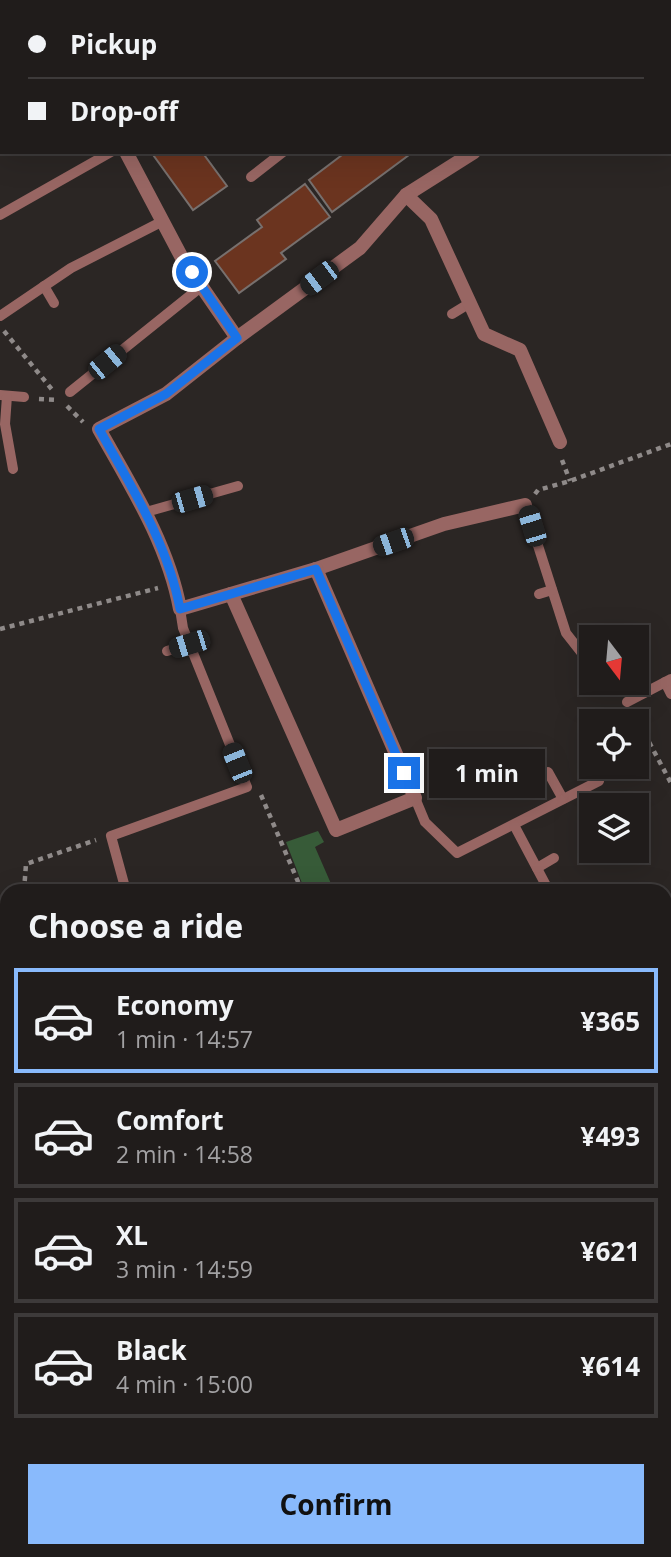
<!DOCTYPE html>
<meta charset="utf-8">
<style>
:root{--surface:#201c1b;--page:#282524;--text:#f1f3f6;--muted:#a2a1a3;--line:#3d3a3a;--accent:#89bafc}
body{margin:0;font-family:"Open Sans",sans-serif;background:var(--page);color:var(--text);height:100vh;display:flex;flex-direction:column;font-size:26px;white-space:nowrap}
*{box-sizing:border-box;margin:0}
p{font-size:23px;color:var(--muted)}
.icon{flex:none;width:38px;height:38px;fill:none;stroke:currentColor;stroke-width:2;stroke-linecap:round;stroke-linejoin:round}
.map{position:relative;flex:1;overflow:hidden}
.sheet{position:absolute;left:0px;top:884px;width:672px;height:674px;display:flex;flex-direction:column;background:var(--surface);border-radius:21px 21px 0 0;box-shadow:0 7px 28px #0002,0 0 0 2px var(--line)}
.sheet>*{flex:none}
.banner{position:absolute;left:0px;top:0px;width:672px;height:154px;box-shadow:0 7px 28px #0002,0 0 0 2px var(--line);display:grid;align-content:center;height:154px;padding:0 28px;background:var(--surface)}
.needle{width:46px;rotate:164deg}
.controls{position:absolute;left:579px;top:625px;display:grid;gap:14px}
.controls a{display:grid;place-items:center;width:70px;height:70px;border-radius:0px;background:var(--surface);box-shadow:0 7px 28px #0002,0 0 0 2px var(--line);font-size:35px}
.end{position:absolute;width:32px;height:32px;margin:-16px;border:9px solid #1a73e8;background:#fff;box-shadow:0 0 0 4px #fff}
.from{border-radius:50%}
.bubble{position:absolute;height:49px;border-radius:0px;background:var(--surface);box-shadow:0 7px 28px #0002,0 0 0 2px var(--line);font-size:23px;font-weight:700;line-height:49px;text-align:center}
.car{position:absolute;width:21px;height:42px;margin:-21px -10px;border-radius:9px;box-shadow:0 0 5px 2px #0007;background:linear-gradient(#222 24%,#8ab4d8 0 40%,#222 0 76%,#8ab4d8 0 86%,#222 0)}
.banner b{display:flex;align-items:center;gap:24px;height:66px;font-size:26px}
.banner b+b{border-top:2px solid var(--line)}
.banner i{width:18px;height:18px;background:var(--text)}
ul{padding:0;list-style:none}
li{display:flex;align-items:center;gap:21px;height:105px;margin:0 14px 10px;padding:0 14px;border:4px solid var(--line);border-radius:0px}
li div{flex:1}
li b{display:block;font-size:26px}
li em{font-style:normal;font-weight:700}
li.selected{border-color:var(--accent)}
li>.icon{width:63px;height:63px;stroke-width:1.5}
h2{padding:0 28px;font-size:32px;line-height:84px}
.primary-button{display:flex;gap:14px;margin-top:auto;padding:14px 28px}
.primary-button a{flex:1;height:80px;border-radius:0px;background:var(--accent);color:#111;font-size:28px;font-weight:700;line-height:80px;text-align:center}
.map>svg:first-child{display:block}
</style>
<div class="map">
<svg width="671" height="1557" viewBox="0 0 671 1557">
<rect width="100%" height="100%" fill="#2b2624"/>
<polygon fill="#375b38" points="318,831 324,842 315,847 332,886 321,891 305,891 286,842"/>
<g fill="#6b341f" stroke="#77706e" stroke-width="2">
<polygon points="169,0 268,0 266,2 167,2"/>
<polygon points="151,152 202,152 227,186 193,210"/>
<polygon points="346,152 413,152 332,212 309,180"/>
<polygon points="305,184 330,217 281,253 286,259 239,293 215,261 262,227 257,220"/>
<polygon points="7,1101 7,1137 0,1139 0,1102"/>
<rect x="48" y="1550" width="51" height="7"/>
<polygon points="132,1550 174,1550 175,1557 133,1557"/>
</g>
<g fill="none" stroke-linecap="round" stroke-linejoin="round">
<g stroke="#8f8a89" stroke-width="4.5" stroke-dasharray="5 5" stroke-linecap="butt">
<polyline points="670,87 671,87"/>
<polyline points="4,331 54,392"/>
<polyline points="39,399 58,400"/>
<polyline points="67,406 83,422"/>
<polyline points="562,460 570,481"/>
<polyline points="535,494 538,490 570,481 671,444"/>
<polyline points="0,629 158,588"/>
<polyline points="635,716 671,783"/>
<polyline points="261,795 302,891"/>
<polyline points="24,891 26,864 96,840"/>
<polyline points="0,1372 7,1372"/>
<polyline points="532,1557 532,1550"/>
</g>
<g stroke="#986663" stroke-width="10">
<polyline points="0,49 2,48"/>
<polyline points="251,177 283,152"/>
<polyline points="0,215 111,152"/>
<polyline points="44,286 54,303"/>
<polyline points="452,314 470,303"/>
<polyline points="0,316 71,268 163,221"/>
<polyline points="70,392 202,286"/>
<polyline points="0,395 24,397"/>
<polyline points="7,396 5,424 13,469"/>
<polyline points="525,505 566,633 588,661"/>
<polyline points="146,512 238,486"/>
<polyline points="539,594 552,590"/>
<polyline points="167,651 189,644"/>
<polyline points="665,682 671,694"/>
<polyline points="627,702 671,679"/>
<polyline points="548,772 563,799"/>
<polyline points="415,798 425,822 457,853 599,781"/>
<polyline points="514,825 549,891"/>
<polyline points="537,868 554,858"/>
<polyline points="126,891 111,836 247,787 183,628 180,609"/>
<polyline points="0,992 7,992"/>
<polyline points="0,1320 7,1320"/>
</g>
<g stroke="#986663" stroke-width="14">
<polyline points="2,0 3,2"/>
<polyline points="432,0 432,2"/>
<polyline points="133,2 135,0"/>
<polyline points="343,2 346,0"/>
<polyline points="126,152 182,258 237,338"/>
<path d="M474,152l-68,43 -46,53 -123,90 -71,56 -67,35c32,57 69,115 81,180l136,-40 128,-45 81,-19"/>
<polyline points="406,195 431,219 484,334 520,350 560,442"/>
<polyline points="231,594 336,830 415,798 316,569"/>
<polyline points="0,955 7,949"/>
<polyline points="665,1028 671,1024"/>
<polyline points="0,1197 7,1196"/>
<polyline points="0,1260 7,1261"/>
<polyline points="0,1426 7,1426"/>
<polyline points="247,1550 247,1557"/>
</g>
</g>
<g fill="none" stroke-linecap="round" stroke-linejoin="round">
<path stroke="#1a73e8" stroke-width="9" d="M192,272l45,66 -71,56 -67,35c32,57 69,115 81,180l136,-40 88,204"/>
</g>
</svg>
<div class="controls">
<a><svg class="needle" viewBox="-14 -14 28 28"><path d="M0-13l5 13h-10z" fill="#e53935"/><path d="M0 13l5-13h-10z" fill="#a2a1a3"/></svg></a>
<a><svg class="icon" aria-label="locate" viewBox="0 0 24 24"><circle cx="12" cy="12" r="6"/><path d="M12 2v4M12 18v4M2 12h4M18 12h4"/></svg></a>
<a><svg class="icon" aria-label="layers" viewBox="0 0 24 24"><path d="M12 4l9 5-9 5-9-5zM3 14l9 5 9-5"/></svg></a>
</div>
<i class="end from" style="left:192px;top:272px"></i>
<i class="end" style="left:404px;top:773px"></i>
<div class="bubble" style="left:429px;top:749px;width:116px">1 min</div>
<i class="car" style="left:319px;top:278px;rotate:233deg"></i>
<i class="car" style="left:107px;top:362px;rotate:51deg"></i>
<i class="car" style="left:192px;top:499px;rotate:74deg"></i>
<i class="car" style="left:532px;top:526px;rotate:343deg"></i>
<i class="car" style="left:393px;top:542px;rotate:251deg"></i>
<i class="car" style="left:189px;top:644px;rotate:253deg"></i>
<i class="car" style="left:237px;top:763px;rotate:338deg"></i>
<div class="banner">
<b><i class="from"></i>Pickup</b>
<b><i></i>Drop-off</b>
</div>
<section class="sheet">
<h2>Choose a ride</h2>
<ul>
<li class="selected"><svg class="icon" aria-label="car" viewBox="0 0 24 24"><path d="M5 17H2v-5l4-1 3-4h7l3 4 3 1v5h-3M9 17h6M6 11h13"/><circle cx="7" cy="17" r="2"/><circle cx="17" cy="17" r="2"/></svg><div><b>Economy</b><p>1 min · 14:57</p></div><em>¥365</em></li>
<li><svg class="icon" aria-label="car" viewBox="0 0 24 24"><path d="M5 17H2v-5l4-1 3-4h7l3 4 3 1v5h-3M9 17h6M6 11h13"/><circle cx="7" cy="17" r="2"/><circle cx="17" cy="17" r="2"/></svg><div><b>Comfort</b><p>2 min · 14:58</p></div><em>¥493</em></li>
<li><svg class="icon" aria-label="car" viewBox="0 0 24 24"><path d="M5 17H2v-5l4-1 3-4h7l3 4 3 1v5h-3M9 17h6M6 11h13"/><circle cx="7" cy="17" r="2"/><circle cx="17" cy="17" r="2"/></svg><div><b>XL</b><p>3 min · 14:59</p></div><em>¥621</em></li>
<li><svg class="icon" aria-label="car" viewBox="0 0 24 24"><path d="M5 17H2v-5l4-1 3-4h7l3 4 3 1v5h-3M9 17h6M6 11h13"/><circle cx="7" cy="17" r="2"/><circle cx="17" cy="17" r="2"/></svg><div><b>Black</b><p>4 min · 15:00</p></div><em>¥614</em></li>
</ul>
<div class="primary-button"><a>Confirm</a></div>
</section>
</div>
